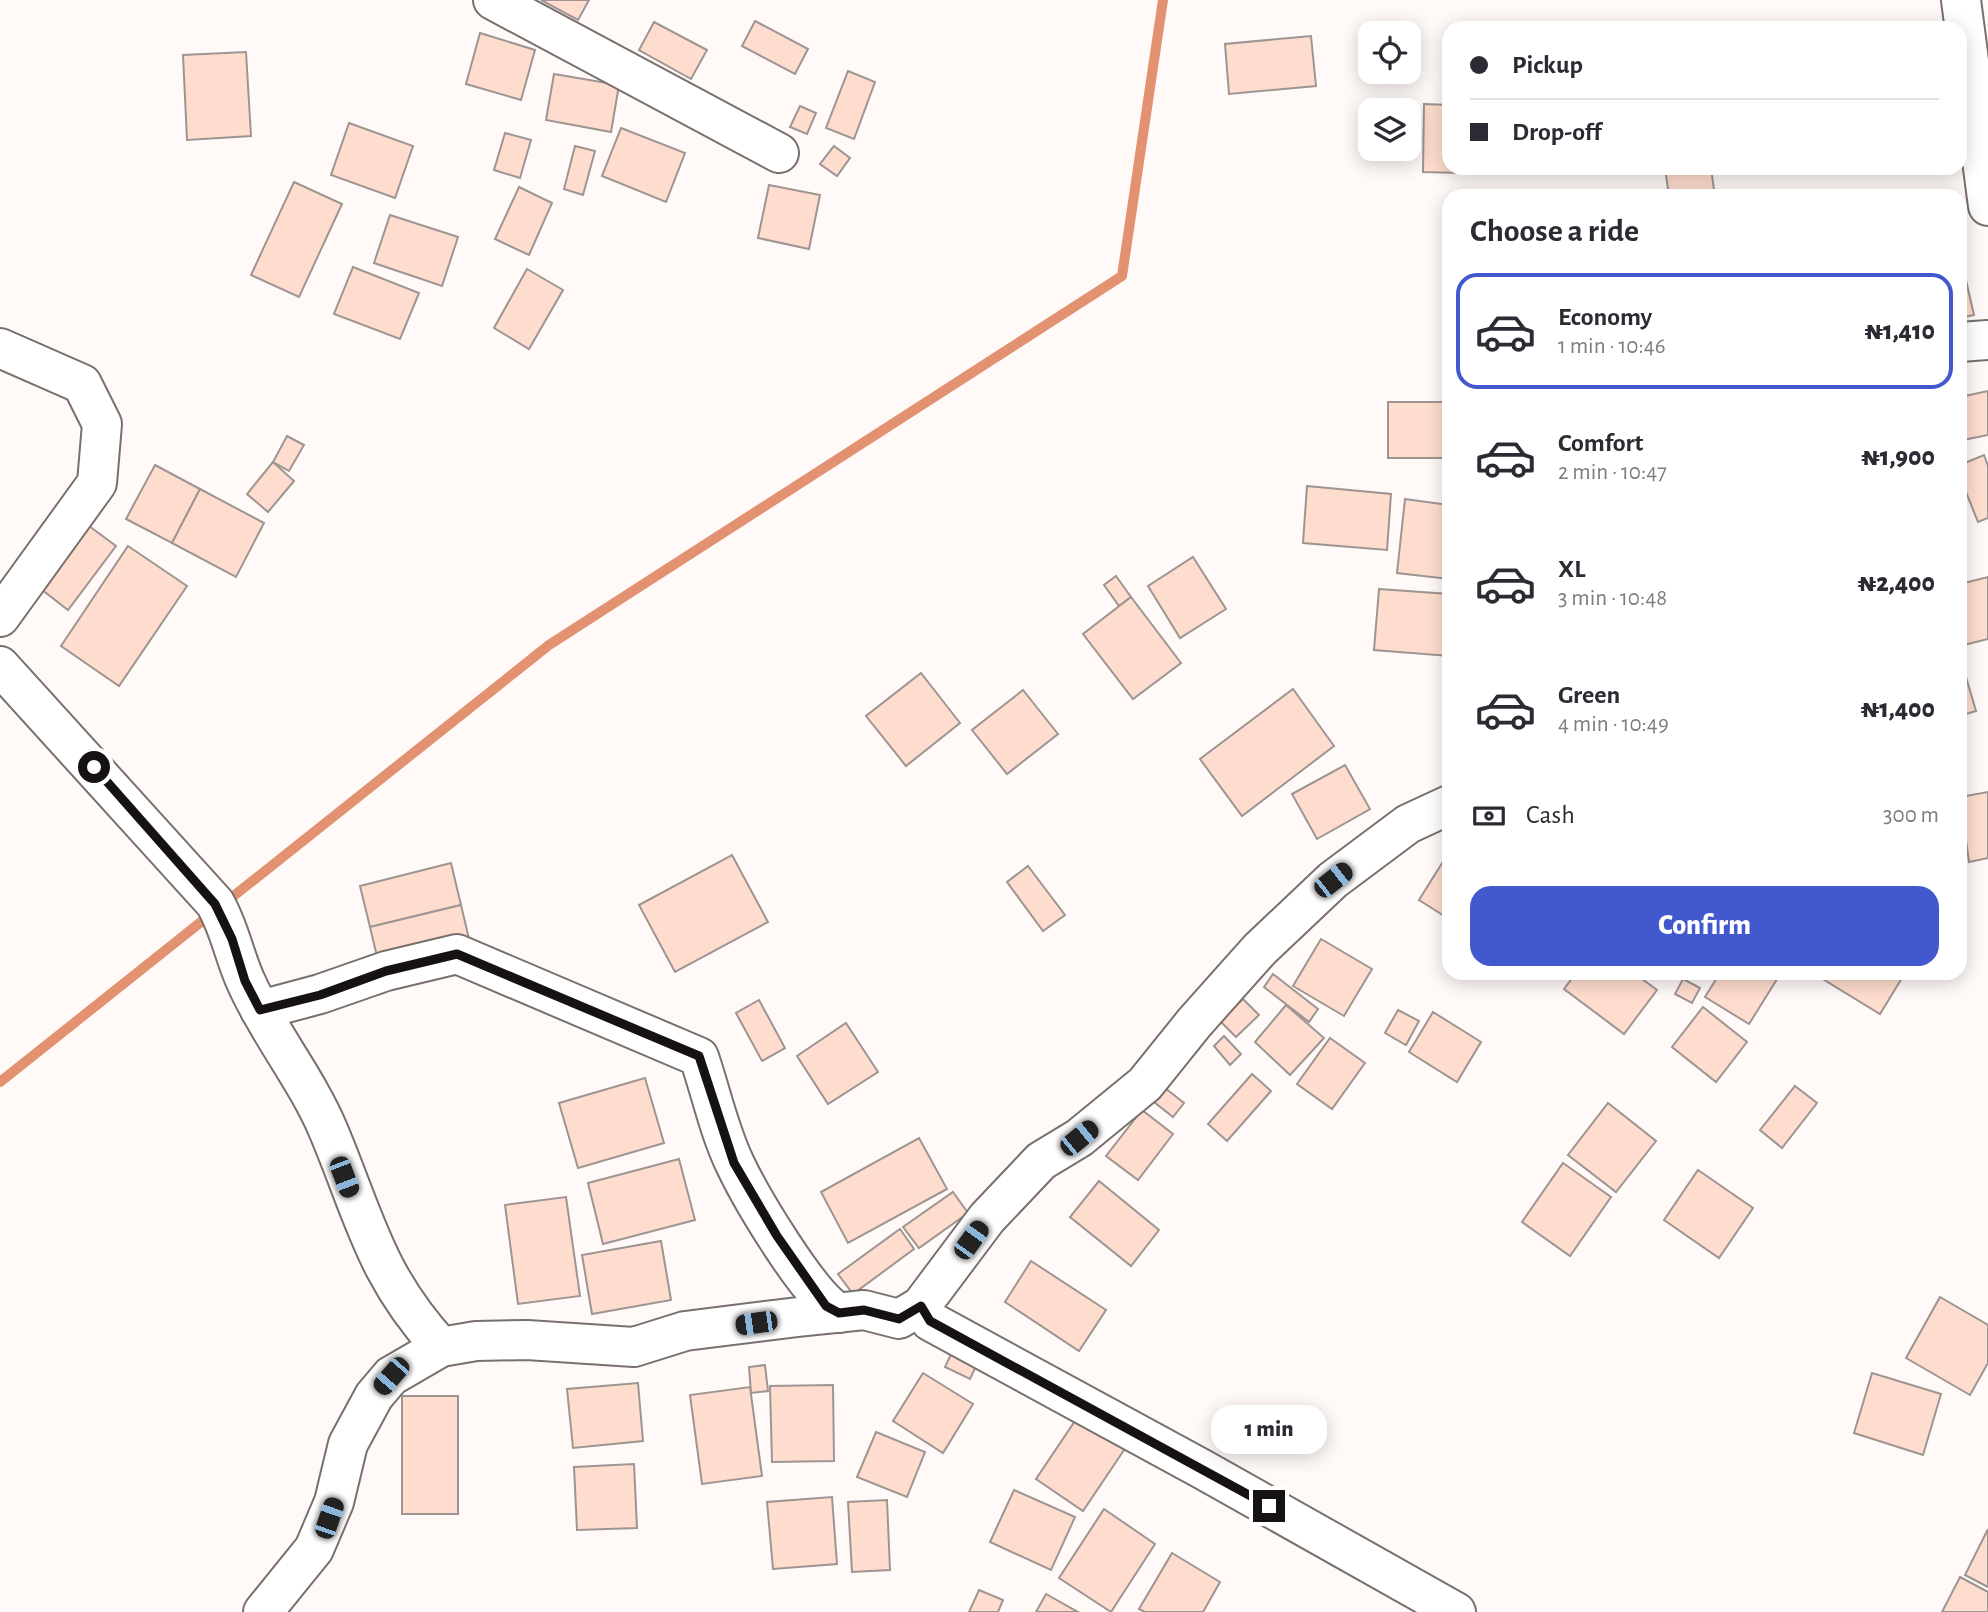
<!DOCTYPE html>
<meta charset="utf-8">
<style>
:root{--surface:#fff;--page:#f2f2f3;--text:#2b2b33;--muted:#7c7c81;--line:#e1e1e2;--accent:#4159cc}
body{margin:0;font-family:"Alegreya Sans",sans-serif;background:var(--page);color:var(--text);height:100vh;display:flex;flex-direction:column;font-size:26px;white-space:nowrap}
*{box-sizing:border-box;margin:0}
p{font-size:23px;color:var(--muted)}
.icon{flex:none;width:38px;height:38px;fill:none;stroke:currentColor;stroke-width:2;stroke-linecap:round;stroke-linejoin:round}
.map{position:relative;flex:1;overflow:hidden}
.side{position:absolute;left:1442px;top:189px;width:525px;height:791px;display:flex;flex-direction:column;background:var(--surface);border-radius:21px;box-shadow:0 4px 18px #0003}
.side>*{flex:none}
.top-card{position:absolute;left:1442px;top:21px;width:525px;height:154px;border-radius:21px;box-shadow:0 4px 18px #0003;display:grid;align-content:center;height:154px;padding:0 28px;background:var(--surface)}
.tools{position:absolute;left:1358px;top:21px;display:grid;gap:14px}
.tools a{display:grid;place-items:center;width:63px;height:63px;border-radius:14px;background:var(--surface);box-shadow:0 4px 18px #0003;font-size:35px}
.end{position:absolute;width:32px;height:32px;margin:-16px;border:9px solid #151211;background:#fff;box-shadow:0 0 0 4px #fff}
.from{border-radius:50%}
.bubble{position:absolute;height:49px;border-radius:21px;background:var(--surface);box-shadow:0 4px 18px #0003;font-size:23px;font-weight:800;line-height:49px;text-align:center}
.car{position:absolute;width:21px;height:42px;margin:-21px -10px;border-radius:9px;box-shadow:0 0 5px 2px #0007;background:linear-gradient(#222 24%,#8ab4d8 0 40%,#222 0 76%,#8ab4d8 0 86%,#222 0)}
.top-card b{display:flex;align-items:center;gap:24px;height:66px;font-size:26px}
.top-card b+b{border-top:2px solid var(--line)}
.top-card i{width:18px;height:18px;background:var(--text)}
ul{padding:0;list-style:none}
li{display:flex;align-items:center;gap:21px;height:116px;margin:0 14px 10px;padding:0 14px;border:4px solid transparent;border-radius:21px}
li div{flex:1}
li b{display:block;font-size:26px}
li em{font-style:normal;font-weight:800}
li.active{border-color:var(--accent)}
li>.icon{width:63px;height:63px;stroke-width:1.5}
h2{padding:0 28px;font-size:32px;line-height:84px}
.pay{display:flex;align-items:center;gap:18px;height:77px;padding:0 28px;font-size:26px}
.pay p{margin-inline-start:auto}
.button{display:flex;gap:14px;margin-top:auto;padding:14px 28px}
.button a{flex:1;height:80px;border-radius:21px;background:var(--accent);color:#fff;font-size:28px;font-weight:800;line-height:80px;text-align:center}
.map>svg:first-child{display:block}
</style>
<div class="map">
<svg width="1988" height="1612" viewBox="0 0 1988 1612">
<rect width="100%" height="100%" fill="#fff9f7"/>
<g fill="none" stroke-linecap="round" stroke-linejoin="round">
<polyline stroke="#e29270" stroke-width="10" points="0,1082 549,645 1122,276 1163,0"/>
</g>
<g fill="#ffddce" stroke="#9e9592" stroke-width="2">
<polygon points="541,0 589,0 578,20"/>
<polygon points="755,21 808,49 795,74 742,46"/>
<polygon points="654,22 707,50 691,79 639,50"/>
<polygon points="480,33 535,50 521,100 466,84"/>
<polygon points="1311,36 1316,86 1229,94 1225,44"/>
<polygon points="246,52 251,136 187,140 183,55"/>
<polygon points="848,71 875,82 854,139 826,128"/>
<polygon points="554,74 619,85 611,132 546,120"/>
<polygon points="1424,104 1449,105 1449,168 1499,168 1499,174 1423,172"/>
<polygon points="800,106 816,113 807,134 790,127"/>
<polygon points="349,123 413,146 395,198 331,175"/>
<polygon points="621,128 685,153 666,202 602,176"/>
<polygon points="505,133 531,140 520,178 494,170"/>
<polygon points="575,146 595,151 583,195 564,189"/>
<polygon points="834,146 850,158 837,176 820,164"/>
<polygon points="1665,168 1711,168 1714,190 1669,196"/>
<polygon points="294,182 342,204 299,297 251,275"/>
<polygon points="769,185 820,195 809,249 758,238"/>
<polygon points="519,187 552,203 529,255 495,239"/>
<polygon points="390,215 458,237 442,286 374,263"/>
<polygon points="1962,263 1974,315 1960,318 1960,264"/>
<polygon points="353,267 419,293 400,339 334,314"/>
<polygon points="527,269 563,290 529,349 494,328"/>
<polygon points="1988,391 1988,435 1963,440 1960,397"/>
<rect x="1388" y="402" width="61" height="56"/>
<polygon points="287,436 304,445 289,471 273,462"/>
<polygon points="1984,455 1988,466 1988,518 1978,522 1960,477 1960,465"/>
<polygon points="273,462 294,481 268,512 247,494"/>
<polygon points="155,465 200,489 172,543 126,519"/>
<polygon points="1307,486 1391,494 1387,550 1303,543"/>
<polygon points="200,489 264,523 236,577 172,543"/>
<polygon points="1405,499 1449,505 1449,579 1397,573"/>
<polygon points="89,526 116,546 68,610 41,589"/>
<polygon points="128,546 187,586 119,686 61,646"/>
<polygon points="1193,557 1226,609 1180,638 1148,586"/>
<polygon points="1116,576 1131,597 1119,606 1104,585"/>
<polygon points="1988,577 1988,639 1960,646 1960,584"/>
<polygon points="1379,589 1449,594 1449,656 1374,650"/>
<polygon points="1131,597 1181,663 1133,699 1083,634"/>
<polygon points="921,673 960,723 906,766 866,716"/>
<polygon points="1966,677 1976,711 1960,716 1960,679"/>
<polygon points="1293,689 1334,746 1242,816 1200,759"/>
<polygon points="1023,690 1058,734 1007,774 972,730"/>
<polygon points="1345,765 1370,809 1317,839 1292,794"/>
<polygon points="1988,792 1988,858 1969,862 1960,797"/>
<polygon points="1449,852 1449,919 1419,900"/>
<polygon points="732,855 768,922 675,972 639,905"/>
<polygon points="451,863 461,905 370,927 360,886"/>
<polygon points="1028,866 1065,915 1043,931 1007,882"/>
<polygon points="461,905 470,943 379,965 370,927"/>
<polygon points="1321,939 1372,969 1344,1016 1293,986"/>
<polygon points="1576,973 1634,973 1657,990 1624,1034 1564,989"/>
<polygon points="1720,973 1774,973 1779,976 1749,1024 1705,997"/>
<polygon points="1813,973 1905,973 1880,1014"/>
<polygon points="1273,974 1318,1009 1309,1022 1264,987"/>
<polygon points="1683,979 1700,988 1692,1003 1675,994"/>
<polygon points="1243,999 1259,1015 1236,1037 1220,1021"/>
<polygon points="759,1000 785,1048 762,1061 736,1013"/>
<polygon points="1286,1005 1324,1038 1290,1075 1255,1042"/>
<polygon points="1703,1007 1747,1042 1716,1082 1672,1047"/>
<polygon points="1398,1010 1419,1021 1406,1045 1385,1033"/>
<polygon points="1433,1012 1481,1042 1457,1082 1409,1052"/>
<polygon points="846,1023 878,1072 828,1104 797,1056"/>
<polygon points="1224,1036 1241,1054 1230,1065 1214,1046"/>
<polygon points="1330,1038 1365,1063 1332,1109 1297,1084"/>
<polygon points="1252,1074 1271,1091 1227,1141 1208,1124"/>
<polygon points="645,1078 664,1143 578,1168 559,1103"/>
<polygon points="1160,1084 1184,1103 1173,1117 1149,1098"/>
<polygon points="1795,1086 1817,1103 1782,1148 1760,1130"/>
<polygon points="1608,1103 1656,1141 1616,1192 1568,1155"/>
<polygon points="1142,1110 1173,1134 1138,1180 1106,1156"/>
<polygon points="919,1138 947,1189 848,1243 821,1192"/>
<polygon points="679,1159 695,1220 603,1244 588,1183"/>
<polygon points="1563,1163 1611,1197 1570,1256 1522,1222"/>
<polygon points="1698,1170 1753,1208 1719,1258 1664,1220"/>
<polygon points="1099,1181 1159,1230 1131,1266 1070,1217"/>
<polygon points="953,1192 968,1213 919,1248 903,1227"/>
<polygon points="566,1197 580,1296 518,1304 505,1205"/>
<polygon points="900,1229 914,1249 853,1294 838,1274"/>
<polygon points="661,1241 671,1300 592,1314 582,1255"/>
<polygon points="1031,1261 1106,1310 1079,1351 1005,1302"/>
<polygon points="1940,1297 1988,1325 1988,1363 1970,1395 1906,1358"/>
<polygon points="952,1352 977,1364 970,1379 945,1367"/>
<polygon points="765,1365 768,1391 751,1393 749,1367"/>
<polygon points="923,1373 973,1404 943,1453 893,1421"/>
<polygon points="1872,1373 1941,1394 1923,1455 1854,1433"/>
<polygon points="638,1383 643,1441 573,1448 567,1389"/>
<polygon points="833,1385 834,1461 772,1462 770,1386"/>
<polygon points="750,1387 762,1476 702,1484 690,1395"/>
<rect x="402" y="1396" width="56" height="118"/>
<polygon points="1079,1415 1126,1447 1083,1511 1036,1479"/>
<polygon points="876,1432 925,1452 907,1497 857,1477"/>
<polygon points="634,1464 637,1528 577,1530 574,1467"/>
<polygon points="1014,1490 1075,1517 1051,1570 990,1542"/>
<polygon points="832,1497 837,1564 773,1569 767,1502"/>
<polygon points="887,1500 890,1570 852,1572 848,1502"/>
<polygon points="1104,1509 1155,1544 1111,1612 1059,1578"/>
<polygon points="1988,1529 1988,1587 1965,1575"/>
<polygon points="1172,1553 1220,1582 1203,1612 1145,1612 1139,1609"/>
<polygon points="1960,1577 1988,1592 1988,1612 1942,1612"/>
<polygon points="979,1590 1003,1600 998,1612 969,1612"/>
<polygon points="1046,1594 1078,1612 1036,1612"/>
</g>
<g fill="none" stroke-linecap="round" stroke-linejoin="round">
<defs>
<g id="street">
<polyline points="493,0 779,153"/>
<polyline points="1961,0 1988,206"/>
<polyline points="1960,342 1988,340"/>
<polyline points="0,348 82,384 102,424 97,483 0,617"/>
<path d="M0,666l215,237c15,26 19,53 31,79 23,52 61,97 83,150 36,86 46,143 112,215"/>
<path d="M260,1010l60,-16 66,-23 71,-17 242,103c12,35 20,74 36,107 16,34 74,132 104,149"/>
<polyline points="921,1306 930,1321 1202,1469 1456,1612"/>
<polyline points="263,1612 314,1549 334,1502 348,1444 374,1396 391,1376 441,1347 476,1341 527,1340 634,1347 685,1331 798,1317 864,1310 899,1319 921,1306 987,1218 1041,1161 1079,1138 1145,1084 1194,1023 1260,949 1333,880 1408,824 1449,805"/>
</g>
</defs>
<use href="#street" stroke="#78706c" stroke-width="42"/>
<use href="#street" stroke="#fff" stroke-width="38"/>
</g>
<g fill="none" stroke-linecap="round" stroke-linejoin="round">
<polyline stroke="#151211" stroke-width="9" points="94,767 215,904 232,939 245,981 260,1010 320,995 386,971 457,954 699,1056 734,1163 777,1236 826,1306 839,1313 864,1310 899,1319 921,1306 930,1321 1269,1506"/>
</g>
</svg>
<div class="tools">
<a><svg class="icon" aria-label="locate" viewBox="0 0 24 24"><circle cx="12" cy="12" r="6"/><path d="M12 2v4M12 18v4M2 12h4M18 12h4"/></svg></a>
<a><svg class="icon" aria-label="layers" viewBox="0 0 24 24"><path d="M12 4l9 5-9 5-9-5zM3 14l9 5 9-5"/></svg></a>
</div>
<i class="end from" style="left:94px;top:767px"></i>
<i class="end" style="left:1269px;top:1506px"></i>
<div class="bubble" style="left:1211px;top:1405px;width:116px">1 min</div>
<i class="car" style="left:1333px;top:880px;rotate:52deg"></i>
<i class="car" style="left:1079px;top:1138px;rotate:51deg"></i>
<i class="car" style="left:344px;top:1177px;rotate:159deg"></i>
<i class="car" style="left:971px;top:1240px;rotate:36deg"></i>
<i class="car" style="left:756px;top:1323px;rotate:262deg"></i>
<i class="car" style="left:391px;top:1376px;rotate:221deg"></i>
<i class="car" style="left:329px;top:1518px;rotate:19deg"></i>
<div class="top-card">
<b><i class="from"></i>Pickup</b>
<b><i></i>Drop-off</b>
</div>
<section class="side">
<h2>Choose a ride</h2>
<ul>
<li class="active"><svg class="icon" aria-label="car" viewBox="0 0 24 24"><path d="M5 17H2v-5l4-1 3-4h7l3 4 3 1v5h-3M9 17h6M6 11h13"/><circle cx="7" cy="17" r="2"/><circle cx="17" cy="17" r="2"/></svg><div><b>Economy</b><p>1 min · 10:46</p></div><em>₦1,410</em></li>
<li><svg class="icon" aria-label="car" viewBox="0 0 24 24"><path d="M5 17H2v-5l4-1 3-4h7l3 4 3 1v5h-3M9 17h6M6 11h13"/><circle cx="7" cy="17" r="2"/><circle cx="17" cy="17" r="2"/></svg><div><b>Comfort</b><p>2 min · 10:47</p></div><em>₦1,900</em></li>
<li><svg class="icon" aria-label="car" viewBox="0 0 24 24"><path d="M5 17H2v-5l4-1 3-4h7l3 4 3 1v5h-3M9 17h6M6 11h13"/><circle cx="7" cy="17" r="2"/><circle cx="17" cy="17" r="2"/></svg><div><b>XL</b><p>3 min · 10:48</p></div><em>₦2,400</em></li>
<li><svg class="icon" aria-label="car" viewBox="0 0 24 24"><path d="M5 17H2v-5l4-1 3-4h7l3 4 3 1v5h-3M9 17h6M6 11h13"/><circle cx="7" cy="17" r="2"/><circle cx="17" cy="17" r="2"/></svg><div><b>Green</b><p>4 min · 10:49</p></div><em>₦1,400</em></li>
</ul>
<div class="pay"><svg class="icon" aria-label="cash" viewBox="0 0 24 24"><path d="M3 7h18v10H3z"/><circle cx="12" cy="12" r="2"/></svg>Cash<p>300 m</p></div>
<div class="button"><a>Confirm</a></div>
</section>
</div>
